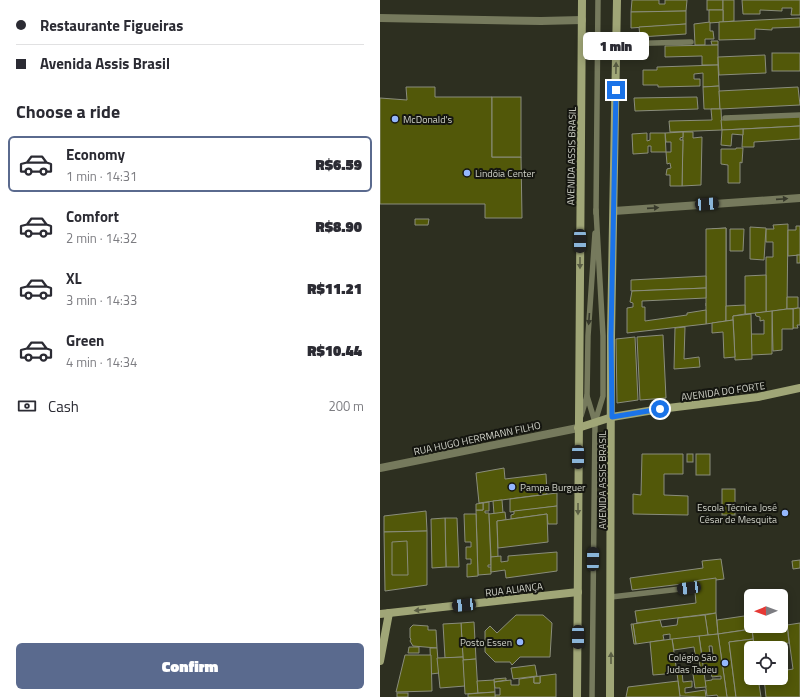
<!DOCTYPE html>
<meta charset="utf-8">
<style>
:root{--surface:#fff;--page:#f2f2f3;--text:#2b2b33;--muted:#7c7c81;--line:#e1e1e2;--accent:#5a6a8e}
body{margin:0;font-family:"Titillium Web",sans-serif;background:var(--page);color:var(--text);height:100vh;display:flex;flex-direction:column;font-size:15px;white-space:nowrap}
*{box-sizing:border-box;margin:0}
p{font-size:13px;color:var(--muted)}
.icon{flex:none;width:22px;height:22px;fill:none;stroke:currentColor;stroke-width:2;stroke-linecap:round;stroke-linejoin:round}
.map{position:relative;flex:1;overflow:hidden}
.panel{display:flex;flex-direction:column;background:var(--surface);width:380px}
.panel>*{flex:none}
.guide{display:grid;align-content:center;height:88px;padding:0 16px;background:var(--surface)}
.needle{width:26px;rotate:269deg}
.fabs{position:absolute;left:364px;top:589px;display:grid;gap:8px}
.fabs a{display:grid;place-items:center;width:44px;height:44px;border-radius:6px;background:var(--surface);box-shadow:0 2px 10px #0003;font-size:20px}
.end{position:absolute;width:18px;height:18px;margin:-9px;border:5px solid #1a73e8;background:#fff;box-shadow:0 0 0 2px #fff}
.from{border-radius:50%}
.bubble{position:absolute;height:28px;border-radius:6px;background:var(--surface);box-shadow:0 2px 10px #0003;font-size:13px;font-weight:800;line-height:28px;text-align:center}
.car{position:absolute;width:12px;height:24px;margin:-12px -6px;border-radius:5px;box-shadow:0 0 3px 1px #0007;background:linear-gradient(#222 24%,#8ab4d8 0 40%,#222 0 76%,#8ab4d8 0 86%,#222 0)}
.guide b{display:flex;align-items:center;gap:14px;height:38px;font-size:15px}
.guide b+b{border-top:1px solid var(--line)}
.guide i{width:10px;height:10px;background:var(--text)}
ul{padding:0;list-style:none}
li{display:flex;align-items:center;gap:12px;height:56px;margin:0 8px 6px;padding:0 8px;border:2px solid transparent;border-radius:6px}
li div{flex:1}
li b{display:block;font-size:15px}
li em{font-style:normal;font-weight:800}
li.active{border-color:var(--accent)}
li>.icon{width:36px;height:36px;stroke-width:1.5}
h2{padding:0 16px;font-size:18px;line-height:48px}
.pay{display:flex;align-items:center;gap:10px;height:44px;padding:0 16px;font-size:15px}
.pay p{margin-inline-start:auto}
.action{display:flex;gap:8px;margin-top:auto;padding:8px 16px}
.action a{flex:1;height:46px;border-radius:6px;background:var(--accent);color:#fff;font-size:16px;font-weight:800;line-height:46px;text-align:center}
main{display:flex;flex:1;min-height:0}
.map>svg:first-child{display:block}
</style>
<main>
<section class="panel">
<div class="guide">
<b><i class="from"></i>Restaurante Figueiras</b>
<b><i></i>Avenida Assis Brasil</b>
</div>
<h2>Choose a ride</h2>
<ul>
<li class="active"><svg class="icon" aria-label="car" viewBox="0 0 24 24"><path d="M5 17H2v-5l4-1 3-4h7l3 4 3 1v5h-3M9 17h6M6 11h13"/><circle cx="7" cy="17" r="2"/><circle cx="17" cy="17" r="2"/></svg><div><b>Economy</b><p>1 min · 14:31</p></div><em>R$6.59</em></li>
<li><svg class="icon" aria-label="car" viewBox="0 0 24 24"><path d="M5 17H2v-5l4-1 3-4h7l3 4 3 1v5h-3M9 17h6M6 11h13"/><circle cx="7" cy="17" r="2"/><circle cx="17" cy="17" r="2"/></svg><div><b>Comfort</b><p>2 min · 14:32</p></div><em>R$8.90</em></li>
<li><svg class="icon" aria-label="car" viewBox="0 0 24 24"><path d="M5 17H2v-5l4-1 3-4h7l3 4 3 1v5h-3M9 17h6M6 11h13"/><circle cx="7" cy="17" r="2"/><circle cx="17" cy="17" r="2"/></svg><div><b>XL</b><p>3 min · 14:33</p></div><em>R$11.21</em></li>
<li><svg class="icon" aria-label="car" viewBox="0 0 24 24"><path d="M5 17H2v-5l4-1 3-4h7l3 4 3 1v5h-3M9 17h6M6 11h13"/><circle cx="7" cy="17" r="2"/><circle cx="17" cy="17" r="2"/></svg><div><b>Green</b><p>4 min · 14:34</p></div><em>R$10.44</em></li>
</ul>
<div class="pay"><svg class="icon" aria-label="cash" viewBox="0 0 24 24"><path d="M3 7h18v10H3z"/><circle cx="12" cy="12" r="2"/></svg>Cash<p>200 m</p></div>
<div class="action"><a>Confirm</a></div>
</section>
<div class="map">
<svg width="420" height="697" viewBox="0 0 420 697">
<rect width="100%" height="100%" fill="#2d2f20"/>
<g fill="#525809" stroke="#8a8d7c" fill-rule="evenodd">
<polygon points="252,0 279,0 279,4 285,4 285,0 307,0 306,11 251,12"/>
<rect x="327" y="0" width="16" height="10"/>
<polygon points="343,0 354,0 354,21 343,22"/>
<polygon points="362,0 420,0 420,15 411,15 412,8 402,8 402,11 380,10 380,14 363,14"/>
<polygon points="329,10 343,10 343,22 329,23"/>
<polygon points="306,11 306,24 251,28 251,12"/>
<polygon points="420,18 420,27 392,28 392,30 375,29 375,39 339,40 339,22"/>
<polygon points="330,22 330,31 333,31 334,39 325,39 325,45 315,45 314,24"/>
<polygon points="306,24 306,34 260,37 259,27"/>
<polygon points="331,41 338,41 338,45 332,45"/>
<polygon points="338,45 338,65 322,65 322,56 285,57 285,46"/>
<rect x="392" y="53" width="28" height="18"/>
<polygon points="385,55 386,73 339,75 338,57"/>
<polygon points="338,65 339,86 323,87 323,73 314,74 314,79 320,79 320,86 278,87 278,85 263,85 263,70 277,70 277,67"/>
<polygon points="339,86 340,109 324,109 323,87"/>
<polygon points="26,87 55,87 55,97 112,97 112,157 141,157 142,218 105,218 105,204 0,204 0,98 27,100"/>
<polygon points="418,87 420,105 340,109 339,91"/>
<rect x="112" y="97" width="29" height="60"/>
<polygon points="317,97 318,109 255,111 254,98"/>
<polygon points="331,109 341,109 342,130 290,132 289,121 332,120"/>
<polygon points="420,116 420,126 342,130 341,120"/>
<polygon points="420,126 420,139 374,142 374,147 362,147 363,129"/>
<polygon points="363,129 363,135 352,134 351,146 341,145 342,130"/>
<polygon points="303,132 313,132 313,138 322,137 321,185 302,186"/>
<polygon points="303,132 303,137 300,138 300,140 303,140 302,186 290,186 290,175 286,175 287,169 291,168 290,163 287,164 286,152 291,152 291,142 286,142 285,133"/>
<polygon points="267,133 267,141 270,140 270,133 285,133 286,152 271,152 271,146 268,146 268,153 253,154 252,134"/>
<polygon points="356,148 363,148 362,163 360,162 360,183 348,183 348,165 341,164 341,149 356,149"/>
<polygon points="35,219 49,219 48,225 35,225"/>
<polygon points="408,224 407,309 386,312 386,257 393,257 393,242 386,242 386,229 394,229 393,225"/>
<polygon points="416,226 420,226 420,255 408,256 408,230 416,230"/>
<polygon points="370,227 386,228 384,260 370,259"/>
<polygon points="346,228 346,306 326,306 326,303 330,303 332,229"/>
<polygon points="346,228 346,321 326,324 326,229"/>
<polygon points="350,229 364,229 363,251 350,251"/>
<rect x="417" y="255" width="3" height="8"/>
<polygon points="386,275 386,312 365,314 365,276"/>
<polygon points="326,276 326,288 251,291 251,280"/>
<polygon points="326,288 326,298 262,301 262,307 265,307 265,321 307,315 307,313 326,310 326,324 247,333 247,308 253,307 253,303 250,302 252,291"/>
<polygon points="407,297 418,297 418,308 407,309"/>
<polygon points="365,305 365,314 353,316 353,320 346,321 346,306"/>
<polygon points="418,308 420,308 420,325 417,325 418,328 413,328 413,309"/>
<polygon points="407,309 413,309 413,329 402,329 402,350 393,351 392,311"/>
<polygon points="392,311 392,354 371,355 371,334 384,334 384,320 380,321 380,317 376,316 375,313"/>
<polygon points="371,314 372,359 355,360 353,316"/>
<polygon points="353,320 355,357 344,358 343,332 332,333 332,323"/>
<polygon points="305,327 304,359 319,357 320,367 294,369 295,328"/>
<polygon points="283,335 286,398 260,400 257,337"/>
<polygon points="255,337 258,400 237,403 236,339"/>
<polygon points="262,454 303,454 303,474 284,474 284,495 308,496 308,515 253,514 253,494 261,495"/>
<rect x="307" y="454" width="6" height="8"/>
<rect x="316" y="454" width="14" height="21"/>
<polygon points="124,468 125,479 166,474 167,494 99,503 96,473"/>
<rect x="342" y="489" width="13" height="26"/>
<polygon points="177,493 177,506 130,512 130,499"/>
<polygon points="122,500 123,513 114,514 113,501"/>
<polygon points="109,502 109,511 105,511 105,513 109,513 111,565 108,565 108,567 111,567 111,574 98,575 96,510 103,510 103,503"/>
<polygon points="103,503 103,510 96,510 96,504"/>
<polygon points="177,506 177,524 168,524 167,514 131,519 131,515 134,514 134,511"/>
<polygon points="46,511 47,531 4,532 4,516"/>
<polygon points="125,512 126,520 117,521 118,557 111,557 109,514"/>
<polygon points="84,514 96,514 98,576 87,577 87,564 91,564 91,559 86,559 86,547 91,547 91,542 85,542"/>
<polygon points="167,514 168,542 118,548 117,521"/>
<polygon points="65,518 77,518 79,567 66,567"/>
<polygon points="65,518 66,567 52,568 51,519"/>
<polygon points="47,531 47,585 5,591 4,532"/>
<polygon points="27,541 28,575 12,575 12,542"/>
<polygon points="177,552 177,571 126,578 125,570 111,572 111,557 121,556 121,562 128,561 128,556"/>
<polygon points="341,559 344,579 252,590 250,578 323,568 322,561"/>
<polygon points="420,560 420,568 413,569 412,561"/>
<polygon points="336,578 336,613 257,623 255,611 316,603 314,581"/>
<polygon points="336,613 338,634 328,635 325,615"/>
<polygon points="136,615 163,615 172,623 170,657 140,657 132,665 130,662 115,662 105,652 105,631 110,626 117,633"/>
<polygon points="325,615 328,635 290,640 290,634 283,635 284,640 256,644 253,624 280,620 282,627 297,625 298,618"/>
<polygon points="371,615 371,626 391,626 338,634 337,620"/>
<polygon points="94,622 96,659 83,660 81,623"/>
<polygon points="81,623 83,657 65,658 63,624"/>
<polygon points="420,623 420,697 386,697 384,678 401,678 401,671 413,669 407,625"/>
<polygon points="251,624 253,624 256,644 254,644"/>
<polygon points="407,624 409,643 387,646 387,643 374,645 372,629 401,626"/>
<polygon points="33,625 48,626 48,630 56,630 57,648 33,646 30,641 31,639 30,638 30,628"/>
<polygon points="372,629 373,639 349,642 356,697 347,697 338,634"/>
<path d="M338,634l9,63h-9l-1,-2 -10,1 -2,-15 7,-1v-1h9v-3l-9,1 -1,-4 -7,1 -2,-14 5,-1 -1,-4 -4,1 -3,-20zM329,646h3l1,8h-3z"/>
<polygon points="319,636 326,687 315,688 313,674 322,674 319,661 316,661 314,647 294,650 292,639"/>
<polygon points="292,639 297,673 273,675 270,642"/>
<polygon points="373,639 375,648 371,648 371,678 378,678 381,697 356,697 349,642"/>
<polygon points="29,647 39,647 39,653 28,653"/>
<polygon points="50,648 57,648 59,673 51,674"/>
<polygon points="25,655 51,655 52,691 16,692"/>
<polygon points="83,657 85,686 60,688 57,658"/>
<polygon points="96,659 98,693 85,694 83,660"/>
<polygon points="155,665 157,676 133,679 131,668"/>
<polygon points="302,672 303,682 312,681 312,687 305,688 305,693 325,690 326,697 300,696 297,673"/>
<polygon points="176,674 176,697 115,697 115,695 120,695 120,688 115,688 114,682 131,680 131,685 139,685 139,679 154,677 154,683 160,683 160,676"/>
<polygon points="160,676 160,683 154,683 154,677"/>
<polygon points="126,678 126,680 114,682 114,679"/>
<polygon points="114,680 115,692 98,693 97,681"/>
<polygon points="298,681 300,697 246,697 248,687"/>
<polygon points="115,692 115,697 88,697 88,694"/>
<rect x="17" y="693" width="11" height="4"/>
</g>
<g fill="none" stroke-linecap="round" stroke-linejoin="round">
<g stroke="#767a5d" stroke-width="5.5">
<polyline points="236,44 311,42"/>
<polyline points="345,118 420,115"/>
<polyline points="216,213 218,0"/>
<polyline points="207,396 215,422"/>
<polyline points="201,416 207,396 208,336 215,233"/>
<polyline points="231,597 309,588"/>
<polyline points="212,697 215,422 223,396 223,336 216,210"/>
</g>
<g stroke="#767a5d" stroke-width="8">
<polyline points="0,18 161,21 202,20"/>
<polyline points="234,211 420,198"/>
<polyline points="0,468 198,428"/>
</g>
<g stroke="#a0a677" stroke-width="8">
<polyline points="198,428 232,417 280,409 378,397 420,388"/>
<polyline points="0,614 198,592"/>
<polyline points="0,661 9,613"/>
<polyline points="197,697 202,0"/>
<polyline points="230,697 231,336 237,0"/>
</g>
</g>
<defs><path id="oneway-solid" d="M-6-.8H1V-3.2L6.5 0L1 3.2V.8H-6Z"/></defs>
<g fill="#5a5e44">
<use href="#oneway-solid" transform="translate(236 68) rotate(-89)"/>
<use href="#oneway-solid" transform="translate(200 263) rotate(90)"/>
<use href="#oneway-solid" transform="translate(198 509) rotate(90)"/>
<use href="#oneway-solid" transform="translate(40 610) rotate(173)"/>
<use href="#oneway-solid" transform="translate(231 658) rotate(-90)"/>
</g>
<g fill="#37392b">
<use href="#oneway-solid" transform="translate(402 199) rotate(-4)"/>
<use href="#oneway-solid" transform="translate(273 208) rotate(-4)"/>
<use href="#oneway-solid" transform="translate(209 319) rotate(94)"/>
</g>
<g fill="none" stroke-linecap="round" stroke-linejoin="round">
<polyline stroke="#1a73e8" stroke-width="5" points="236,90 231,336 232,417 280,409"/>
</g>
<g fill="#94b7fd" stroke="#151610" stroke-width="1.5">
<circle cx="15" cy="119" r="4"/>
<circle cx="87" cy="173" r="4"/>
<circle cx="132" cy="487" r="4"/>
<circle cx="405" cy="513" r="4"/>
<circle cx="140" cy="642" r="4"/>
<circle cx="345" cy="663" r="4"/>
</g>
<g text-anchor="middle" stroke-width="4" stroke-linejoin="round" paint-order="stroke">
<g font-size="10" fill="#d1d3c9" stroke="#151610" text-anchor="start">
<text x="23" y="123">McDonald's</text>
<text x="95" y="177">Lindóia Center</text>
<text x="140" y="491">Pampa Burguer</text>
<text x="397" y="511" text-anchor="end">Escola Técnica José<tspan x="397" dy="12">César de Mesquita</tspan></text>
<text x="132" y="646" text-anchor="end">Posto Essen</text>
<text x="337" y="661" text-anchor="end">Colégio São<tspan x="337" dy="12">Judas Tadeu</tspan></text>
</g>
<g font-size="10" fill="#d1d3c9" stroke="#151610">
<text transform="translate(191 156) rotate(-89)" y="4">AVENIDA ASSIS BRASIL</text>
<text transform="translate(343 391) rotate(-8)" y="4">AVENIDA DO FORTE</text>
<text transform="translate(97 438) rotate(-12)" y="4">RUA HUGO HERRMANN FILHO</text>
<text transform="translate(222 480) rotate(-90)" y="4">AVENIDA ASSIS BRASIL</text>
<text transform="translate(134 589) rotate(-7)" y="4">RUA ALIANÇA</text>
</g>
</g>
</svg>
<div class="fabs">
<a><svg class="needle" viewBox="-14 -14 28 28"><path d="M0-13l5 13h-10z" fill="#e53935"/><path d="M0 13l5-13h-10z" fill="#7c7c81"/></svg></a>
<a><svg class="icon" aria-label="locate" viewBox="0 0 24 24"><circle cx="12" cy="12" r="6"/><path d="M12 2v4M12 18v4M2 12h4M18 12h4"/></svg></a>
</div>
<i class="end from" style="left:280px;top:409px"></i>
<i class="end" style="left:236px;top:90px"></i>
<div class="bubble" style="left:203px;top:32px;width:66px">1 min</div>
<i class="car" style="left:327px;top:204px;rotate:86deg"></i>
<i class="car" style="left:200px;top:241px;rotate:180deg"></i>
<i class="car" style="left:198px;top:457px;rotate:180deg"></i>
<i class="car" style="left:213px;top:559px;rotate:1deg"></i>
<i class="car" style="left:309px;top:588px;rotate:263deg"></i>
<i class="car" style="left:84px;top:605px;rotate:264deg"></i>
<i class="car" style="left:198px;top:637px;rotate:180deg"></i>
</div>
</main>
